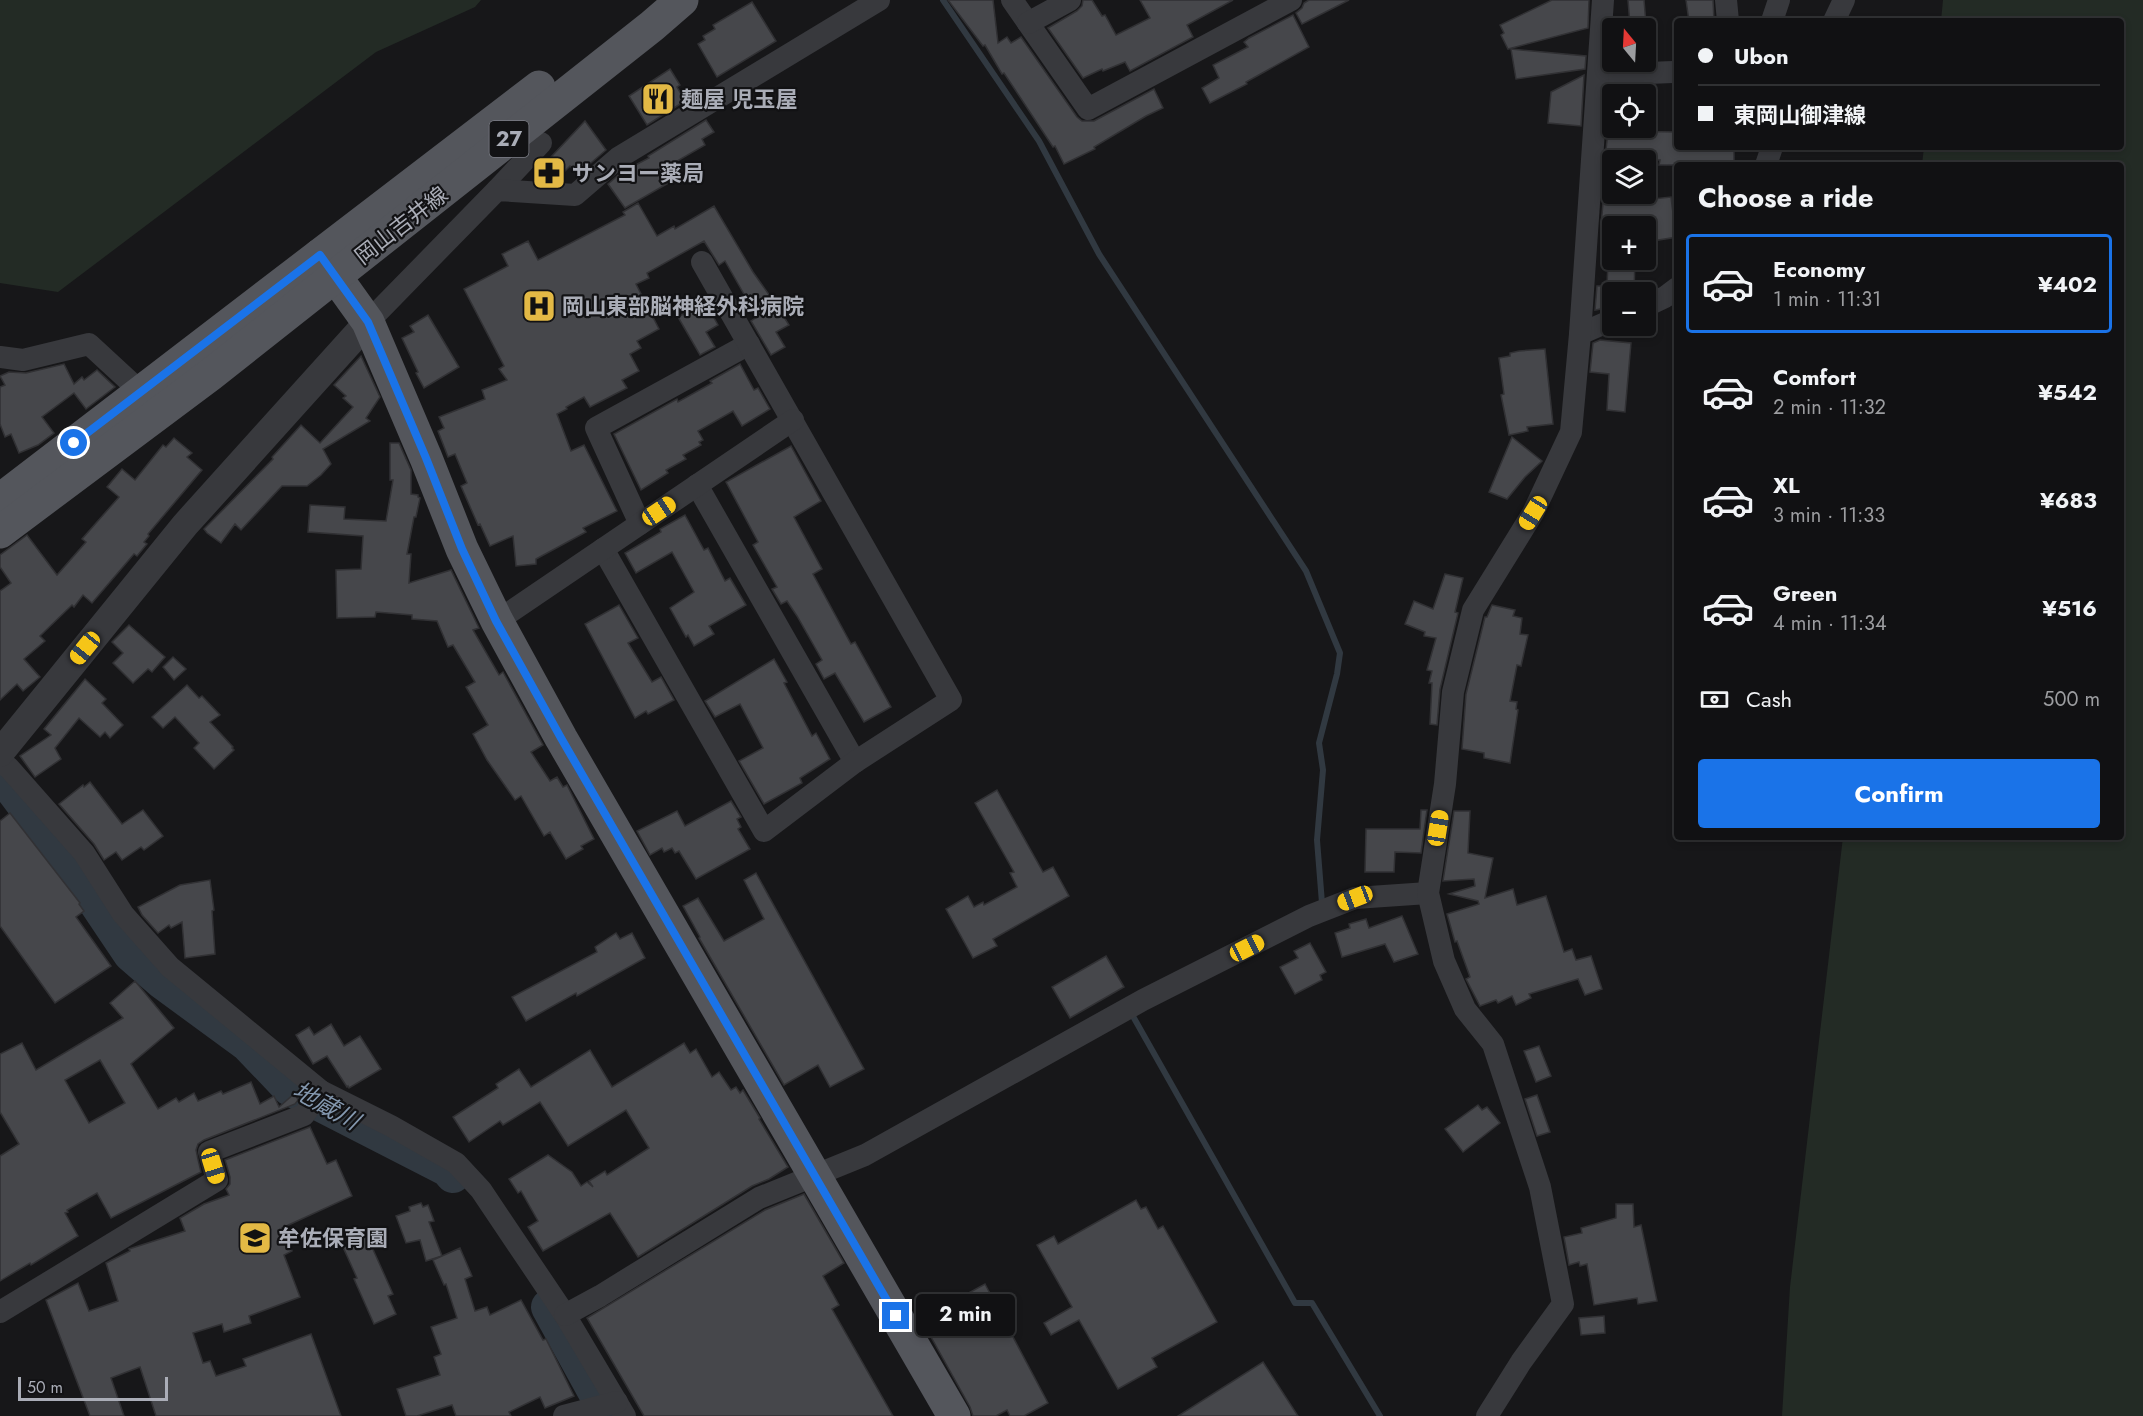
<!DOCTYPE html>
<meta charset="utf-8">
<style>
:root{--surface:#111113;--page:#1e1f21;--text:#f1f3f6;--muted:#9c9da0;--line:#303133;--accent:#1a73e8}
body{margin:0;font-family:Jost,"Noto Sans JP",sans-serif;background:var(--page);color:var(--text);height:100vh;display:flex;flex-direction:column;font-size:22px;white-space:nowrap}
*{box-sizing:border-box;margin:0}
p{font-size:20px;color:var(--muted)}
.icon{flex:none;width:33px;height:33px;fill:none;stroke:currentColor;stroke-width:2;stroke-linecap:round;stroke-linejoin:round}
.map{position:relative;flex:1;overflow:hidden}
.sheet{position:absolute;left:1674px;top:162px;width:450px;height:678px;display:flex;flex-direction:column;background:var(--surface);border-radius:6px;box-shadow:0 3px 9px #0003,0 0 0 2px var(--line)}
.sheet>*{flex:none}
.hud{position:absolute;left:1674px;top:18px;width:450px;height:132px;border-radius:6px;box-shadow:0 3px 9px #0003,0 0 0 2px var(--line);display:grid;align-content:center;height:132px;padding:0 24px;background:var(--surface)}
.needle{width:39px;rotate:342deg}
.buttons{position:absolute;left:1602px;top:18px;display:grid;gap:12px}
.buttons a{display:grid;place-items:center;width:54px;height:54px;border-radius:6px;background:var(--surface);box-shadow:0 3px 9px #0003,0 0 0 2px var(--line);font-size:30px}
.scale{position:absolute;left:18px;bottom:15px;width:150px;box-sizing:border-box;padding-left:6px;border:3px solid #aaadb7;border-top:0;font-size:16px;line-height:21px;white-space:nowrap;color:#aaadb7;-webkit-text-stroke:4px #121214;paint-order:stroke}
.end{position:absolute;width:27px;height:27px;margin:-14px;border:8px solid #1a73e8;background:#fff;box-shadow:0 0 0 3px #fff}
.from{border-radius:50%}
.bubble{position:absolute;height:42px;border-radius:6px;background:var(--surface);box-shadow:0 3px 9px #0003,0 0 0 2px var(--line);font-size:20px;font-weight:700;line-height:42px;text-align:center}
.car{position:absolute;width:18px;height:36px;margin:-18px -9px;border-radius:8px;box-shadow:0 0 4px 2px #0007;background:linear-gradient(#f5c518 24%,#345 0 40%,#f5c518 0 76%,#345 0 86%,#f5c518 0)}
.hud b{display:flex;align-items:center;gap:21px;height:57px;font-size:22px}
.hud b+b{border-top:2px solid var(--line)}
.hud i{width:15px;height:15px;background:var(--text)}
ul{padding:0;list-style:none}
li{display:flex;align-items:center;gap:18px;height:99px;margin:0 12px 9px;padding:0 12px;border:3px solid transparent;border-radius:6px}
li div{flex:1}
li b{display:block;font-size:22px}
li em{font-style:normal;font-weight:700}
li.on{border-color:var(--accent)}
li>.icon{width:54px;height:54px;stroke-width:1.5}
h2{padding:0 24px;font-size:27px;line-height:72px}
.pay{display:flex;align-items:center;gap:15px;height:66px;padding:0 24px;font-size:22px}
.pay p{margin-inline-start:auto}
.primary-button{display:flex;gap:12px;margin-top:auto;padding:12px 24px}
.primary-button a{flex:1;height:69px;border-radius:6px;background:var(--accent);color:#fff;font-size:24px;font-weight:700;line-height:69px;text-align:center}
.map>svg:first-child{display:block}
</style>
<div class="map">
<svg width="2143" height="1416" viewBox="0 0 2143 1416">
<rect width="100%" height="100%" fill="#171719"/>
<g fill="#232b25">
<polygon points="0,0 481,0 475,7 376,52 58,292 0,283"/>
<polygon points="1943,0 2143,0 2143,1416 1782,1416 1790,1287 1843,837 2121,837 2121,165 1922,165 1924,147 2121,147 2121,21 1941,21"/>
</g>
<g fill="none" stroke-linecap="round" stroke-linejoin="round">
<g stroke="#313941" stroke-width="6">
<polyline points="943,0 1039,141 1099,254 1306,571 1340,653 1337,674 1319,743 1323,770 1317,840 1322,903 1319,904"/>
<polyline points="1130,1011 1295,1303 1312,1303 1380,1416"/>
</g>
<g stroke="#313941" stroke-width="36">
<polyline points="0,777 12,788 82,881 131,954 162,981 248,1044 290,1088 448,1169 453,1175"/>
<polyline points="549,1307 609,1416"/>
</g>
</g>
<g fill="#46474b" stroke="#313134" stroke-width="1.5" fill-rule="evenodd">
<polygon points="948,0 993,0 998,43 1007,37 1011,43 1021,37 1077,117 1082,121 1094,121 1154,89 1163,108 1146,116 1094,147 1095,149 1064,164 1055,146 1053,147 1004,73 1002,74 985,45 983,46"/>
<polygon points="1083,0 1092,0 1102,16 1105,15 1116,35 1150,18 1140,0 1233,0 1187,25 1193,37 1130,71 1125,62 1103,71 1102,69 1083,78 1048,28 1077,11 1082,6"/>
<polygon points="1309,0 1349,0 1302,24 1296,13 1302,8 1304,3"/>
<polygon points="1552,0 1589,0 1588,28 1508,49 1501,35 1504,33 1500,25"/>
<polygon points="1628,0 1644,0 1646,24 1630,25"/>
<polygon points="1686,0 1713,0 1714,21 1689,21"/>
<polygon points="752,2 776,41 717,77 698,44 705,40 703,36 715,29 713,25"/>
<polygon points="1293,15 1309,47 1257,76 1246,82 1247,84 1210,103 1202,88 1219,78 1213,65 1248,47 1244,42 1249,38"/>
<polygon points="1511,49 1586,56 1585,69 1516,79"/>
<polygon points="670,69 680,85 677,87 685,101 647,125 629,96"/>
<polygon points="1584,75 1581,126 1548,123 1551,92"/>
<polygon points="706,120 714,132 702,139 705,145 672,164 677,173 670,178 672,181 625,208 608,184 622,172 649,158 648,156"/>
<polygon points="585,121 606,150 578,174 570,166 556,180 543,179 536,173"/>
<polygon points="1608,131 1677,132 1677,147 1734,147 1734,165 1659,165 1660,160 1605,160"/>
<polygon points="1652,197 1653,199 1671,197 1673,213 1676,213 1677,237 1646,242 1646,226 1601,226 1603,203"/>
<polygon points="638,203 657,236 674,226 675,229 714,206 753,272 777,306 789,325 776,332 785,347 771,355 751,321 757,317 725,261 719,265 704,241 647,273 649,278 636,284 659,329 637,341 641,348 630,354 639,371 622,380 627,388 590,407 584,397 566,407 567,409 557,414 571,451 584,445 617,511 583,528 586,532 536,559 536,564 516,566 513,536 490,546 480,524 478,525 461,486 467,483 455,454 448,457 438,431 444,428 439,417 485,399 482,390 507,380 499,369 504,366 464,289 508,266 502,254 528,241 538,260 625,215 623,212"/>
<polygon points="1608,260 1635,260 1634,292 1612,292 1612,307 1595,310 1597,286 1607,286"/>
<polygon points="705,302 718,325 706,332 715,347 700,355 678,317"/>
<polygon points="428,315 459,367 424,388 416,373 418,372 402,338 414,332 410,326"/>
<polygon points="1600,340 1631,343 1625,412 1607,410 1609,374 1590,372 1593,343"/>
<polygon points="1545,349 1553,424 1527,427 1528,431 1509,435 1501,395 1504,394 1499,358 1510,356 1510,353 1519,351"/>
<polygon points="361,356 380,397 366,418 370,421 323,449 331,464 321,475 307,486 282,486 241,530 235,524 221,543 207,533 204,529 273,459 272,457 301,425 320,443 353,407 343,398 346,396 334,385"/>
<polygon points="64,364 74,384 82,377 84,380 97,370 115,387 86,409 74,393 42,417 54,433 38,445 19,453 11,434 5,437 0,424 0,387 5,385 0,376 9,372 26,373"/>
<polygon points="740,364 754,390 758,388 770,409 742,426 733,411 698,431 703,440 699,442 701,445 683,455 686,459 666,470 668,473 641,490 614,434 677,399 678,402 712,383 710,381"/>
<polygon points="1512,437 1542,461 1525,477 1507,499 1489,492"/>
<polygon points="174,438 192,453 187,457 202,470 148,534 149,536 144,542 147,544 137,556 134,554 92,603 83,595 74,607 72,605 40,636 45,641 24,659 40,677 23,691 17,684 0,700 0,591 11,583 0,567 0,555 27,535 57,575 86,542 82,539 119,497 107,487 122,469 135,480 163,445 166,447"/>
<polygon points="390,443 399,443 411,470 411,494 418,495 418,497 420,498 416,517 414,517 407,554 411,554 409,583 451,570 479,628 473,630 499,675 503,672 543,745 531,752 550,781 557,777 563,787 567,785 594,839 581,846 583,849 566,859 550,832 544,836 521,796 515,800 487,760 473,734 488,725 466,687 475,682 453,645 448,647 437,621 412,619 412,615 376,612 375,617 337,618 336,570 361,569 363,536 308,532 310,505 345,507 344,519 386,521 393,480 390,480"/>
<polygon points="791,446 821,501 794,517 822,569 813,574 851,644 855,642 891,707 864,722 835,673 824,679 816,664 822,660 797,616 787,601 781,604 772,589 777,587 753,545 758,542 726,482"/>
<polygon points="685,515 704,550 708,548 725,581 730,578 746,605 709,626 714,634 694,646 688,635 686,637 670,608 694,592 672,552 636,573 625,553 661,532 660,529"/>
<polygon points="1445,574 1463,578 1455,612 1458,613 1440,689 1437,725 1430,724 1432,683 1429,683 1432,671 1427,670 1436,638 1424,636 1425,632 1405,624 1414,601 1433,609"/>
<polygon points="619,605 638,638 628,643 652,682 661,677 674,700 648,714 646,711 635,718 585,624"/>
<polygon points="1492,605 1515,610 1513,616 1522,618 1520,634 1528,635 1521,666 1517,665 1510,701 1517,702 1516,709 1518,710 1510,763 1484,758 1484,753 1462,749 1466,694 1485,617 1487,617"/>
<polygon points="129,625 165,657 152,672 148,669 133,683 113,663 123,653 112,642"/>
<polygon points="173,657 186,669 174,680 163,667"/>
<polygon points="774,659 787,682 784,683 812,736 816,733 830,759 800,778 802,783 764,804 739,761 763,748 740,704 715,717 705,701"/>
<polygon points="85,679 106,699 102,703 123,725 110,738 105,732 100,737 79,718 55,748 61,759 35,777 20,756 51,735 44,729"/>
<polygon points="187,685 199,698 202,696 220,715 210,722 233,747 232,748 234,750 214,769 194,748 199,743 175,717 163,728 152,717"/>
<polygon points="90,782 122,824 143,810 163,836 144,850 141,847 122,860 116,852 104,860 94,844 59,804 83,785 84,787"/>
<polygon points="997,790 1043,872 1053,867 1069,896 993,939 997,946 973,958 946,909 968,896 974,907 983,902 984,905 1017,887 1010,873 1014,872 975,803"/>
<polygon points="731,801 741,817 737,819 741,827 738,829 750,849 696,879 679,851 675,853 672,848 664,852 662,848 650,855 637,831 677,811 685,826"/>
<polygon points="1421,810 1427,810 1421,853 1395,852 1394,872 1365,872 1366,829 1420,829"/>
<polygon points="1454,811 1470,811 1468,853 1493,858 1485,898 1513,889 1517,905 1546,896 1564,952 1572,949 1576,960 1591,956 1602,989 1585,995 1578,979 1529,994 1531,998 1516,1005 1512,996 1498,1003 1496,1000 1480,1006 1466,979 1470,977 1457,941 1455,942 1447,914 1479,904 1478,901 1449,894 1475,886 1474,879 1443,881"/>
<polygon points="10,813 80,903 79,904 84,911 76,917 111,966 55,1003 0,926 0,821"/>
<polygon points="756,873 864,1069 830,1087 818,1065 784,1085 699,938 700,937 683,906 698,898 724,941 764,919 744,880"/>
<polygon points="210,880 214,910 212,911 215,954 185,958 182,922 171,928 169,925 158,933 142,915 138,907 180,885"/>
<polygon points="1402,916 1418,954 1394,962 1385,944 1342,957 1335,933 1350,928 1349,924 1366,919 1369,928"/>
<polygon points="616,933 620,939 632,933 645,958 577,996 576,993 526,1021 512,997 597,952 595,947"/>
<polygon points="1310,943 1326,972 1320,975 1322,980 1295,994 1280,967 1298,958 1294,951"/>
<polygon points="1106,956 1124,987 1070,1018 1052,987"/>
<path d="M135,981l39,47 -43,36 27,45 18,-11 3,4 15,-9 4,8 23,-10 2,3 28,-12 9,22 14,-8 5,11 16,-14 3,7 -3,4 -91,36 -6,4 -2,6 5,22 -90,46 -14,-25 -30,17 1,2 -3,1 13,23 -47,29 -1,-2 -30,18v-125l19,-12 -19,-32v-58l22,-11 14,27 87,-52 -13,-15zM100,1060l25,43 -36,20 -24,-43z"/>
<polygon points="331,1024 344,1046 360,1036 381,1069 349,1088 348,1086 347,1087 327,1056 313,1064 296,1035 309,1027 314,1035"/>
<polygon points="684,1043 690,1053 696,1049 712,1077 719,1072 731,1090 736,1087 740,1093 743,1090 760,1118 759,1119 788,1167 769,1179 752,1186 638,1257 610,1213 543,1251 528,1227 538,1221 521,1191 518,1193 509,1179 548,1155 572,1172 581,1186 587,1182 593,1187 589,1181 605,1171 607,1175 649,1148 626,1110 568,1146 540,1102 503,1125 500,1121 469,1142 453,1117 498,1088 496,1084 519,1069 531,1087 590,1050 612,1087"/>
<polygon points="1539,1046 1551,1076 1536,1082 1524,1051"/>
<polygon points="1537,1095 1550,1132 1537,1136 1525,1099"/>
<polygon points="1478,1105 1482,1110 1487,1107 1500,1123 1463,1152 1445,1129"/>
<polygon points="310,1127 327,1164 336,1160 352,1196 282,1228 292,1251 284,1255 300,1297 249,1316 251,1323 224,1332 222,1324 193,1333 203,1363 210,1361 216,1376 246,1366 243,1359 311,1334 341,1416 156,1416 140,1367 111,1378 124,1416 90,1416 46,1300 78,1283 89,1311 118,1301 106,1263 130,1251 129,1249 185,1231 180,1218 204,1204 229,1195 226,1189 230,1184 230,1177 225,1160"/>
<polygon points="804,1194 844,1263 823,1276 839,1305 832,1309 893,1416 644,1416 587,1318 765,1210"/>
<polygon points="1136,1200 1141,1209 1146,1207 1158,1229 1163,1226 1217,1322 1152,1358 1157,1367 1118,1389 1079,1320 1051,1335 1044,1323 1072,1307 1037,1245 1054,1236 1058,1244"/>
<polygon points="421,1203 423,1207 428,1205 434,1221 429,1222 442,1256 426,1261 420,1240 406,1243 396,1216 410,1211 409,1207"/>
<polygon points="1616,1204 1633,1204 1634,1227 1641,1225 1657,1301 1638,1304 1637,1298 1594,1305 1587,1264 1580,1266 1579,1262 1569,1265 1564,1237 1582,1233 1581,1228 1616,1218"/>
<polygon points="367,1236 393,1294 388,1296 396,1314 374,1324 354,1279 357,1278 343,1247"/>
<polygon points="460,1248 472,1276 465,1279 475,1311 487,1307 490,1315 521,1300 543,1340 546,1339 574,1396 545,1408 540,1397 509,1412 511,1416 456,1416 452,1405 417,1416 406,1416 397,1389 440,1375 434,1357 441,1354 431,1327 457,1318 446,1284 444,1285 433,1260"/>
<polygon points="985,1284 1048,1403 1024,1416 1010,1416 1007,1410 996,1416 973,1416 970,1407 921,1319"/>
<polygon points="1604,1316 1605,1333 1581,1335 1579,1318"/>
<polygon points="1263,1362 1298,1416 1178,1416"/>
</g>
<g fill="none" stroke-linecap="round" stroke-linejoin="round">
<g stroke="#38393d" stroke-width="22">
<polyline points="1012,0 1088,109 1291,0"/>
<polyline points="1726,0 1728,21"/>
<polyline points="1772,21 1779,0"/>
<polyline points="1834,21 1844,0"/>
<polyline points="1028,23 1070,0"/>
<polyline points="1598,75 1673,72"/>
<polyline points="1766,165 1772,147"/>
<polyline points="497,190 541,143"/>
<polyline points="1646,306 1665,297 1677,288"/>
<polyline points="368,322 497,190 575,195 618,158 879,0"/>
<polyline points="1580,334 1612,320"/>
<polyline points="0,357 23,360 89,344 141,392"/>
<polyline points="697,485 855,762"/>
<polyline points="640,524 596,428 749,344"/>
<polyline points="603,549 764,831 855,762 951,700 702,262"/>
<polyline points="497,621 793,420"/>
<polyline points="0,761 9,768 84,853 123,914 170,967 321,1091 391,1126 456,1163 481,1190 565,1315 625,1416"/>
<polyline points="0,1312 217,1180 209,1152 304,1115 321,1091"/>
<polyline points="565,1315 600,1296 759,1198 865,1155 1143,1000 1309,916 1355,898 1428,893"/>
<polyline points="564,1416 617,1402"/>
<polyline points="1487,1416 1521,1362 1563,1304 1540,1187 1493,1044 1465,1009 1444,961 1428,893 1445,784 1453,692 1473,610 1533,513 1571,432 1580,334 1603,0"/>
</g>
<polyline stroke="#38393d" stroke-width="28" points="0,753 185,525 368,322"/>
<g stroke="#54565c" stroke-width="33">
<polyline points="320,255 368,322 426,458 462,549 497,621 561,738 954,1416"/>
<polyline points="0,500 539,87"/>
<polyline points="0,532 210,375 652,26 682,0"/>
</g>
</g>
<g fill="none" stroke-linecap="round" stroke-linejoin="round">
<polyline stroke="#1a73e8" stroke-width="8" points="74,443 320,255 368,322 426,458 462,549 496,621 561,738 896,1316"/>
</g>
<defs>
<symbol id="restaurant-square" viewBox="-11 -11 22 22"><rect x="-9" y="-9" width="18" height="18" rx="4" fill="#e3b945" stroke="#121214"/><path d="M-5-6h1v4h1v-4h1v4h1v-4h1v5L-1.5 .5V6h-2V.5L-5-1ZM5-6V6H3V1.5H1.5Q1.5-4 5-6Z" fill="#111"/></symbol>
<symbol id="pharmacy-square" viewBox="-11 -11 22 22"><rect x="-9" y="-9" width="18" height="18" rx="4" fill="#e3b945" stroke="#121214"/><path d="M-2-6h4v4h4v4h-4v4h-4v-4h-4v-4h4Z" fill="#111"/></symbol>
<symbol id="hospital-square" viewBox="-11 -11 22 22"><rect x="-9" y="-9" width="18" height="18" rx="4" fill="#e3b945" stroke="#121214"/><path d="M-5-5h3v3.5h4V-5h3V5h-3V1.5h-4V5h-3Z" fill="#111"/></symbol>
<symbol id="school-square" viewBox="-11 -11 22 22"><rect x="-9" y="-9" width="18" height="18" rx="4" fill="#e3b945" stroke="#121214"/><path d="M0-5L7-2L0 1L-7-2ZM-4 1L0 2.5L4 1V4Q0 6-4 4Z" fill="#111"/></symbol>
</defs>
<g fill-rule="evenodd">
<use href="#restaurant-square" x="639" y="80" width="38" height="38"/>
<use href="#pharmacy-square" x="530" y="154" width="38" height="38"/>
<use href="#hospital-square" x="520" y="287" width="38" height="38"/>
<use href="#school-square" x="236" y="1219" width="38" height="38"/>
</g>
<g text-anchor="middle" stroke-width="4.5" stroke-linejoin="round" paint-order="stroke">
<rect fill="#121214" stroke="#7c7e86" stroke-width="1.5" x="489.5" y="121" width="39" height="36" rx="4.5"/>
<g font-size="21" font-weight="bold" fill="#aaadb7">
<text x="509" y="146">27</text>
</g>
<g font-size="22" font-weight="bold" fill="#aaadb7" stroke="#121214" text-anchor="start">
<text x="681" y="107">麺屋 児玉屋</text>
<text x="572" y="181">サンヨー薬局</text>
<text x="562" y="314">岡山東部脳神経外科病院</text>
<text x="278" y="1246">牟佐保育園</text>
</g>
<g font-size="22" fill="#aaadb7" stroke="#121214">
<text transform="translate(401 225) rotate(-38)" y="8">岡山吉井線</text>
</g>
<g font-size="24" font-style="italic" fill="#8498af" stroke="#121214">
<text transform="translate(326 1106) rotate(29)" y="8">地蔵川</text>
</g>
</g>
</svg>
<div class="buttons">
<a><svg class="needle" viewBox="-14 -14 28 28"><path d="M0-13l5 13h-10z" fill="#e53935"/><path d="M0 13l5-13h-10z" fill="#9c9da0"/></svg></a>
<a><svg class="icon" aria-label="locate" viewBox="0 0 24 24"><circle cx="12" cy="12" r="6"/><path d="M12 2v4M12 18v4M2 12h4M18 12h4"/></svg></a>
<a><svg class="icon" aria-label="layers" viewBox="0 0 24 24"><path d="M12 4l9 5-9 5-9-5zM3 14l9 5 9-5"/></svg></a>
<a>+</a>
<a>−</a>
</div>
<div class="scale">50 m</div>
<i class="end from" style="left:74px;top:443px"></i>
<i class="end" style="left:896px;top:1316px"></i>
<div class="bubble" style="left:916px;top:1294px;width:99px">2 min</div>
<i class="car" style="left:659px;top:511px;rotate:56deg"></i>
<i class="car" style="left:1533px;top:513px;rotate:212deg"></i>
<i class="car" style="left:85px;top:648px;rotate:219deg"></i>
<i class="car" style="left:1438px;top:828px;rotate:9deg"></i>
<i class="car" style="left:1355px;top:898px;rotate:249deg"></i>
<i class="car" style="left:1247px;top:948px;rotate:63deg"></i>
<i class="car" style="left:213px;top:1166px;rotate:163deg"></i>
<div class="hud">
<b><i class="from"></i>Ubon</b>
<b><i></i>東岡山御津線</b>
</div>
<section class="sheet">
<h2>Choose a ride</h2>
<ul>
<li class="on"><svg class="icon" aria-label="car" viewBox="0 0 24 24"><path d="M5 17H2v-5l4-1 3-4h7l3 4 3 1v5h-3M9 17h6M6 11h13"/><circle cx="7" cy="17" r="2"/><circle cx="17" cy="17" r="2"/></svg><div><b>Economy</b><p>1 min · 11:31</p></div><em>¥402</em></li>
<li><svg class="icon" aria-label="car" viewBox="0 0 24 24"><path d="M5 17H2v-5l4-1 3-4h7l3 4 3 1v5h-3M9 17h6M6 11h13"/><circle cx="7" cy="17" r="2"/><circle cx="17" cy="17" r="2"/></svg><div><b>Comfort</b><p>2 min · 11:32</p></div><em>¥542</em></li>
<li><svg class="icon" aria-label="car" viewBox="0 0 24 24"><path d="M5 17H2v-5l4-1 3-4h7l3 4 3 1v5h-3M9 17h6M6 11h13"/><circle cx="7" cy="17" r="2"/><circle cx="17" cy="17" r="2"/></svg><div><b>XL</b><p>3 min · 11:33</p></div><em>¥683</em></li>
<li><svg class="icon" aria-label="car" viewBox="0 0 24 24"><path d="M5 17H2v-5l4-1 3-4h7l3 4 3 1v5h-3M9 17h6M6 11h13"/><circle cx="7" cy="17" r="2"/><circle cx="17" cy="17" r="2"/></svg><div><b>Green</b><p>4 min · 11:34</p></div><em>¥516</em></li>
</ul>
<div class="pay"><svg class="icon" aria-label="cash" viewBox="0 0 24 24"><path d="M3 7h18v10H3z"/><circle cx="12" cy="12" r="2"/></svg>Cash<p>500 m</p></div>
<div class="primary-button"><a>Confirm</a></div>
</section>
</div>
